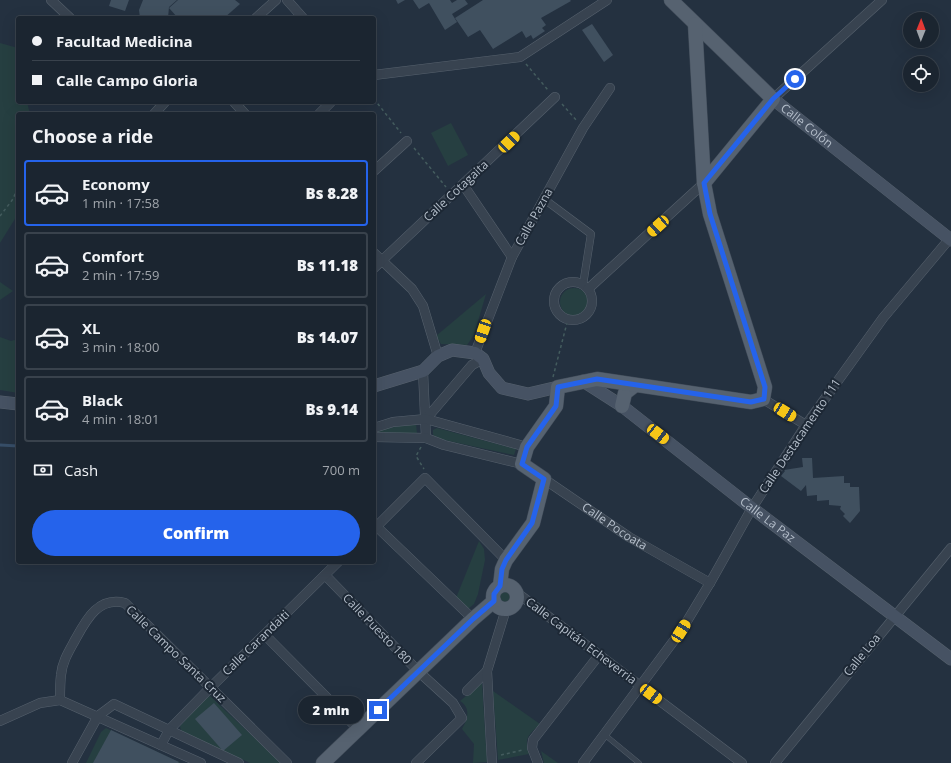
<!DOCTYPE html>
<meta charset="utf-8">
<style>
:root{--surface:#1b2530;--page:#242d38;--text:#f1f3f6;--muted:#a0a5ab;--line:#39424c;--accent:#2563eb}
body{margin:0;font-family:"Open Sans",sans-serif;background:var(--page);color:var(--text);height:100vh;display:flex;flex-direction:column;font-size:15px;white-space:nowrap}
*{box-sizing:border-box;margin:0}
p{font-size:13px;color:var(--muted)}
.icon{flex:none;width:22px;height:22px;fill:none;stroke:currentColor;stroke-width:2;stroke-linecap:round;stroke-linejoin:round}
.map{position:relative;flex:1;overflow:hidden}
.side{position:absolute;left:16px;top:112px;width:360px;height:452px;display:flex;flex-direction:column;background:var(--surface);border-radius:4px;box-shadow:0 4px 16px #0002,0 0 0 1px var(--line)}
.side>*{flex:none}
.banner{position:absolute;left:16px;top:16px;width:360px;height:88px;border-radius:4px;box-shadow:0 4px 16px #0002,0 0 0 1px var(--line);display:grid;align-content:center;height:88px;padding:0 16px;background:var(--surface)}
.needle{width:26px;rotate:1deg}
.fabs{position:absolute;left:903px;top:12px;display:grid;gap:8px}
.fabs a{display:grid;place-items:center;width:36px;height:36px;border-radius:50%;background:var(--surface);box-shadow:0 4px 16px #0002,0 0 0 1px var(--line);font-size:20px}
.end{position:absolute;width:18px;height:18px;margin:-9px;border:5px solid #2563eb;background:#fff;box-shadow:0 0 0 2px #fff}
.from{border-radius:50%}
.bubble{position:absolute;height:28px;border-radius:14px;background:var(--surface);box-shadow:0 4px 16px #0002,0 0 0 1px var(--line);font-size:13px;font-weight:800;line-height:28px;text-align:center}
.car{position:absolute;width:12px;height:24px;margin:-12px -6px;border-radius:5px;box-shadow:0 0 3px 1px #0007;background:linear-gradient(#f5c518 24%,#345 0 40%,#f5c518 0 76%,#345 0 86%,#f5c518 0)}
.banner b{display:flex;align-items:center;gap:14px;height:38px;font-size:15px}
.banner b+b{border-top:1px solid var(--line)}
.banner i{width:10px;height:10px;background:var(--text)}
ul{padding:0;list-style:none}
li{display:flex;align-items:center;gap:12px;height:66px;margin:0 8px 6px;padding:0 8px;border:2px solid var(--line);border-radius:4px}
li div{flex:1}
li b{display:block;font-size:15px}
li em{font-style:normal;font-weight:800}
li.selected{border-color:var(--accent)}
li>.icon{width:36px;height:36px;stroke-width:1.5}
h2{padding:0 16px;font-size:18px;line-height:48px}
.pay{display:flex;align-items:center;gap:10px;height:44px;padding:0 16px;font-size:15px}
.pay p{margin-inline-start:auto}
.primary-button{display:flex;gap:8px;margin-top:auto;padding:8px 16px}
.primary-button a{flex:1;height:46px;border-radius:24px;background:var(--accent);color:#fff;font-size:16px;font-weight:800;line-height:46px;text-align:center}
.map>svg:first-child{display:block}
</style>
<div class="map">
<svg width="951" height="763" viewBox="0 0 951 763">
<rect width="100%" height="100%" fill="#243140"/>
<g fill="#263f41">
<polygon points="0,43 18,48 18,102 27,102 30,114 18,114 18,214 0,243"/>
<polygon points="451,123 468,155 448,166 431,133"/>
<polygon points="0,282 13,291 0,300"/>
<circle cx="574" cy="302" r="14"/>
<polygon points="486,294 474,335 467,345 441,344 436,336"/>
<polygon points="0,337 11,341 18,339 18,393 0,390"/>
<polygon points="416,423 417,434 377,432 378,430"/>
<polygon points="437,428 516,449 514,455 435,438 433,434 433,430"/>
<polygon points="479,541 484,549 485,560 478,594 474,604 468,609 456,598"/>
<circle cx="505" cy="597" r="8"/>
<path d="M482,683l5,79 -14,1 1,-19 -12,-15c6,-10 9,-21 -2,-28z"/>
<path d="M493,691l47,33c-12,12 -16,13 -11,30l-31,6z"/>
<polygon points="210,696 281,763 250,763 181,731 180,726 204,700"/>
<polygon points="106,728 181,763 86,763 101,732"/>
<polygon points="541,751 558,763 544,763"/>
</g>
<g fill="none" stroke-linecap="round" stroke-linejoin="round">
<polyline stroke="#374e68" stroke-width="3" points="0,445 18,446"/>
</g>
<g fill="#40505f">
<polygon points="111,0 129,0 125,11 109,6"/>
<polygon points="143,0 177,0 169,7 168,18 140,18 139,10"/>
<polygon points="178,0 235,0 240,4 224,18 178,18 169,8"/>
<polygon points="396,0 405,0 398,4"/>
<polygon points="413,0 450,0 452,3 457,0 465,0 468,4 452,14 457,22 445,30 429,3 419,9"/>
<polygon points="483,0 570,0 571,1 541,18 546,25 542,28 545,31 533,39 531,35 526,38 522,31 493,49 480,30 468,37 455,18"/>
<polygon points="592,24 613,55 604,62 582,30"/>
<polygon points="802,458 812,458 813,478 844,476 844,483 850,483 850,487 859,487 860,511 850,523 843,516 845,514 840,509 841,506 829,505 829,500 817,501 817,495 807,496 806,485 801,491 781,476 785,471 784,470 803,467"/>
<polygon points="214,703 242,735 223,751 195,719"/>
<polygon points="111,730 179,762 178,763 93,763"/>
</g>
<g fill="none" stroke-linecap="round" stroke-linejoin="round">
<defs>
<polyline id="service" points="605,735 639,763"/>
<polyline id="pedestrian" points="544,199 591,234 583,285"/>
<g id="minor">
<polyline points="51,0 70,18"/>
<polyline points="287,0 303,18"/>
<polyline points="256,18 276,0"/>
<polyline points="374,75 520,57 607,0"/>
<polyline points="773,99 882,0"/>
<polyline points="234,102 245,114"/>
<polyline points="154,114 165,102"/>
<polyline points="319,114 331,102"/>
<polyline points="374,171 407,141"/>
<polyline points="464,186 512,257"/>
<polyline points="374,253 412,289 423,306 438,356"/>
<polyline points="374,268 555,97"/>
<circle cx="573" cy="301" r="19"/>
<polyline points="588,289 704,183"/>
<polyline points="475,353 512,257 583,128 610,88"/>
<polyline points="423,371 426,438"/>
<polyline points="763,399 806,425"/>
<polyline points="426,419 472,365 483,359"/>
<polyline points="374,428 393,422 426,419 527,447"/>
<polyline points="374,437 426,438 444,445 522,464"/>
<path id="s1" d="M544,479l85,58 81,46"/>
<polyline points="377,527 473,619"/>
<polyline points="374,529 425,478 506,560"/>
<polyline points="325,575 419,672 453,703 462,718 416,763"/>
<polyline points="516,592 742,763"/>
<polyline points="265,635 358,729"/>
<polyline points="467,691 487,671"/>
<path d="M60,700c0,-8 0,-17 1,-25 1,-13 8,-24 14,-35 11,-20 23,-44 50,-37l162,160"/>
<polyline points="0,721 40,703 60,700 201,763"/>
<polyline points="161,745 169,730 211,687 338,562"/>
<polyline points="72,763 98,716 114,704 239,763"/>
<polyline points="492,763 487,671 506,609"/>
<polyline points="538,763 532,748 533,740 599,655"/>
<polyline points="583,763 681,631 710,583 752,508 806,425 883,318 951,237"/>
<polyline points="775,763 951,548"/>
</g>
<g id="secondary">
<path id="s2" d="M773,99l178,141"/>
<path id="s3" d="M583,381l39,25 130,102 199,151"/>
<polyline points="374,386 423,371 438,356 452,350 475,353 483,359 489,373 502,388 528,394 558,387"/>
<polyline points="0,402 18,404"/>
</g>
<g id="primary">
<polyline points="671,0 773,99 704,183"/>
<polyline points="622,406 625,393 634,386"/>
<circle cx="505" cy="597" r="12"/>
<polyline points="500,586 502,569 506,560 533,523 544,479 522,464 527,447 556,406 558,387 597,379 751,402 763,399 765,387 710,214 704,183 695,24"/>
<polyline points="323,763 473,619 494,601"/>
</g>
</defs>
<use href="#service" stroke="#56616d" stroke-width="5.5"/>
<use href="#pedestrian" stroke="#56616d" stroke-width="8"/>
<use href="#minor" stroke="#56616d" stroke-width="10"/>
<use href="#secondary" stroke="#56616d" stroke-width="13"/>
<use href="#primary" stroke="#414c59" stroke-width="15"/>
<g stroke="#445c5e" stroke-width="1.5" stroke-dasharray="3 3" stroke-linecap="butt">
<polyline points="526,64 548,90"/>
<polyline points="374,99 401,133"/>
<polyline points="562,104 577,121"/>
<polyline points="414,148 446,187"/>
<polyline points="0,216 13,199 18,187"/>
<polyline points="553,377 568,319"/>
<polyline points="421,447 416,456 424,469"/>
<polyline points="501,755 523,750"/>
</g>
<use href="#service" stroke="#384350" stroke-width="4.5"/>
<use href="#pedestrian" stroke="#384350" stroke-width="7"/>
<use href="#minor" stroke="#384350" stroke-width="9"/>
<use href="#secondary" stroke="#465263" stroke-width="12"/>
<use href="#primary" stroke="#566270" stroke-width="14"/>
</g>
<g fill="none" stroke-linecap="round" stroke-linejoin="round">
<polyline stroke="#2563eb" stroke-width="5" points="378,710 473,619 494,601 494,594 500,586 502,569 506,560 532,523 544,479 522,464 527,447 556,406 558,387 597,379 751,402 764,399 765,387 710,214 704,183 773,99 795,79"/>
</g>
<g text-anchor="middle" stroke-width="4" stroke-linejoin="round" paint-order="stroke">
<g font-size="12" fill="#b4beca" stroke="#1d2835">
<text dy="4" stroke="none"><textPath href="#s2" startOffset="43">Calle Colón</textPath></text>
<text transform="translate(456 191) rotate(-43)" y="4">Calle Cotagaita</text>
<text transform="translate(534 217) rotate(-61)" y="4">Calle Pazna</text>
<text transform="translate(800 436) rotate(-56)" y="4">Calle Destacamento 111</text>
<text dy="4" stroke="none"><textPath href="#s3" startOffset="231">Calle La Paz</textPath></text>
<text dy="4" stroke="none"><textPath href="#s1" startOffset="85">Calle Pocoata</textPath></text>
<text transform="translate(377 629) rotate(46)" y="4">Calle Puesto 180</text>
<text transform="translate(581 641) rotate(37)" y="4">Calle Capitán Echeverria</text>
<text transform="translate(256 643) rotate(-44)" y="4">Calle Carandaiti</text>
<text transform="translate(176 654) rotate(44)" y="4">Calle Campo Santa Cruz</text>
<text transform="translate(862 655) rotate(-51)" y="4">Calle Loa</text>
</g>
</g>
</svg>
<div class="fabs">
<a><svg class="needle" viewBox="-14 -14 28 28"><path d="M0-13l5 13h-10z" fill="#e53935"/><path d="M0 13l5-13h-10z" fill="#a0a5ab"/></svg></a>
<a><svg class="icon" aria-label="locate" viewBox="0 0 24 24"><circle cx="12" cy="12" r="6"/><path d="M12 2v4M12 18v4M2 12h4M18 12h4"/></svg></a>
</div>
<i class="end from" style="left:795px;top:79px"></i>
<i class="end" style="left:378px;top:710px"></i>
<div class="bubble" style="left:298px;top:696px;width:66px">2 min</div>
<i class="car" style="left:509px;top:142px;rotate:46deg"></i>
<i class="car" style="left:658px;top:226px;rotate:228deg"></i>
<i class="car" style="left:483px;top:331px;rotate:199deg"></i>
<i class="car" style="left:785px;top:412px;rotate:122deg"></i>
<i class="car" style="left:658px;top:434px;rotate:128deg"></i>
<i class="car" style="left:681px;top:631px;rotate:32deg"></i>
<i class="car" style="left:651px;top:694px;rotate:127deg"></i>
<div class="banner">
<b><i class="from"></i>Facultad Medicina</b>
<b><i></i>Calle Campo Gloria</b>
</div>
<section class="side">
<h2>Choose a ride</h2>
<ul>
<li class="selected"><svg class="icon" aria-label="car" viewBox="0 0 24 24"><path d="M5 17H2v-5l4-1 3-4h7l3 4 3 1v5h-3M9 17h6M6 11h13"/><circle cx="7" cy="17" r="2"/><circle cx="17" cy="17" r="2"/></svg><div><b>Economy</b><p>1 min · 17:58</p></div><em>Bs 8.28</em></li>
<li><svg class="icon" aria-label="car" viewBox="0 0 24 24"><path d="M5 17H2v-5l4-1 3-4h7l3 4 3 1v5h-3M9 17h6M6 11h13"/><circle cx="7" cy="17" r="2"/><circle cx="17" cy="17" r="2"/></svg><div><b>Comfort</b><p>2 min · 17:59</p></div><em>Bs 11.18</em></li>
<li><svg class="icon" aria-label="car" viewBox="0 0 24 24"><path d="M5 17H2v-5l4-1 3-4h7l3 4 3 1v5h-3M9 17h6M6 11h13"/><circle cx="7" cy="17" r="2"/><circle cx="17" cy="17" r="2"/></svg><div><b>XL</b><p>3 min · 18:00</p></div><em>Bs 14.07</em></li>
<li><svg class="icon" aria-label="car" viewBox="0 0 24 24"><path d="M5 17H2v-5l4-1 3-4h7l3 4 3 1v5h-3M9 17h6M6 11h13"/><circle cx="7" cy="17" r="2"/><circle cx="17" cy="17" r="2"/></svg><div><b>Black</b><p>4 min · 18:01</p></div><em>Bs 9.14</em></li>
</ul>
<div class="pay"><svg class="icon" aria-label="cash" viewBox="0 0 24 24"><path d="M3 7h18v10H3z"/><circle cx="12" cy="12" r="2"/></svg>Cash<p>700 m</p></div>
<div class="primary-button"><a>Confirm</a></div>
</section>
</div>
